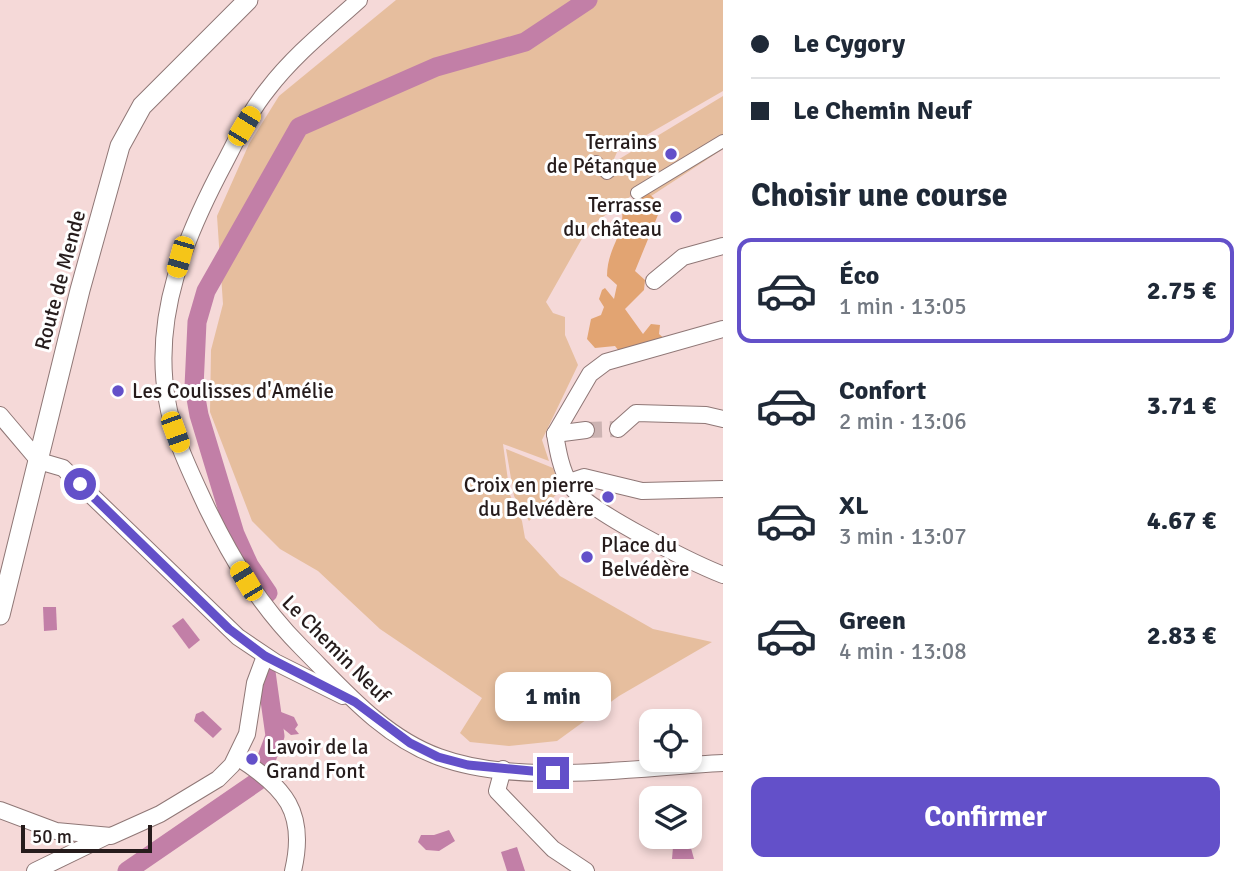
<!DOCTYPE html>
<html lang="fr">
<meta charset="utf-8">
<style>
:root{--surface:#fff;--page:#f6f6f7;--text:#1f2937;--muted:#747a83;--line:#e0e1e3;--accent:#6350c9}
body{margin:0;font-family:Signika,sans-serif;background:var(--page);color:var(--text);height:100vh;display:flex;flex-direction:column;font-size:26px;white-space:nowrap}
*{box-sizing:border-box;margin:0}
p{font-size:23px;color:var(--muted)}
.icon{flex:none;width:38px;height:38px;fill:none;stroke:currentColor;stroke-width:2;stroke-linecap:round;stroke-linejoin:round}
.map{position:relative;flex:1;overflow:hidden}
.details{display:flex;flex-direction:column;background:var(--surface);width:525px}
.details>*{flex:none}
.top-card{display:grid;align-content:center;height:154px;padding:0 28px;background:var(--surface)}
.tools{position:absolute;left:639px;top:709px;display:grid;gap:14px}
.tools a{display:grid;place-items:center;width:63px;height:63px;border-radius:14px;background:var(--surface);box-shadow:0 4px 10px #0003;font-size:35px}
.scale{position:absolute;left:21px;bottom:18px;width:131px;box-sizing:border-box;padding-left:7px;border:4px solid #261c1c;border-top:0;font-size:19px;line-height:24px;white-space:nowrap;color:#261c1c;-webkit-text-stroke:5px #fff;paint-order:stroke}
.end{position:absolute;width:32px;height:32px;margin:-16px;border:9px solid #6350c9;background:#fff;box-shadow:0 0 0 4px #fff}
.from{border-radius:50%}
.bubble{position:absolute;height:49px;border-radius:14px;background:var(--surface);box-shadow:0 4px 10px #0003;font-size:23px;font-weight:700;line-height:49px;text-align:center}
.car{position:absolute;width:21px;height:42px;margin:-21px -10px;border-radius:9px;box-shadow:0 0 5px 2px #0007;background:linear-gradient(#f5c518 24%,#345 0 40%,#f5c518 0 76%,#345 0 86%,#f5c518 0)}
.top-card b{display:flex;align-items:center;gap:24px;height:66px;font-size:26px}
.top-card b+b{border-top:2px solid var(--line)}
.top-card i{width:18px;height:18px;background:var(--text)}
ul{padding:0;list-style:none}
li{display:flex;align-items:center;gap:21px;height:105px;margin:0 14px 10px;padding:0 14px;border:4px solid transparent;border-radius:14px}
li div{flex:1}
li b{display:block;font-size:26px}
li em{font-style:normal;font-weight:700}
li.current{border-color:var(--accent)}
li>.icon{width:63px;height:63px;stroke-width:1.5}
h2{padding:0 28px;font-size:32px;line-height:84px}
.button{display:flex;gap:14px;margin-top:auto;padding:14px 28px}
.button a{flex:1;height:80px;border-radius:14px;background:var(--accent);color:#fff;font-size:28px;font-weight:700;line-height:80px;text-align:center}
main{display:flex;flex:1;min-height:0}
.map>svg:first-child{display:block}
</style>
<main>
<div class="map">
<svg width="723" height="871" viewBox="0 0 723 871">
<rect width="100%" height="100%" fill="#f5d9d8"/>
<g fill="#e6be9e">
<polygon points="396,0 723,0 723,91 617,152 614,159 616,161 723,96 723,149 642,202 635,193 588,228 546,302 553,313 565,317 565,335 578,365 542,440 549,461 503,444 510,495 522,521 525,538 560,576 653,629 712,642 619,696 557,741 509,746 470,742 460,733 482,698 380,629 318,571 280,549 252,521 210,412 211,350 223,304 217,216 249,144 279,96"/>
<polygon points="506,449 553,468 561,490 529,521 514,496"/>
</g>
<path fill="#e2a472" d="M649,194l13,11 -27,66 10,9 -1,10 -19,19 18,25 8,-10 9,1 -1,9 8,7 -48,10 -4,-5 -20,2 -8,-9 4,-20 10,-4 3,-8 -5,-8 3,-9 3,-2 9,11 3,-14 -10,-9c0,-28 18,-42 15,-65l13,-13z"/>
<g fill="#c27fa7">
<polygon points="43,607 56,607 57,630 44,631"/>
<polygon points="183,618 200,640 189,649 172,626"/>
<polygon points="203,711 222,729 213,738 194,721 196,714"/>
<polygon points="281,712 294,717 298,725 295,729 299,734 291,735 280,726"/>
<polygon points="449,830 455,841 439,851 426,850 418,842 421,835 434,835"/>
<polygon points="517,847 525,871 507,871 501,852"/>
<polygon points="673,847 691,848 694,859 672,859"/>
</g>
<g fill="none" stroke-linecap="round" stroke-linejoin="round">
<g stroke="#c27fa7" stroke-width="19">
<polyline points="268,593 249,565 235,534 199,415 194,387 197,322 206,291 299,127 436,67 525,42 588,0"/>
<polyline points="127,871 258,781 275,736 266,672"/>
</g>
<polyline stroke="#ccb3b2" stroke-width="16" stroke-dasharray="16 8" stroke-linecap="butt" points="586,430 618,429"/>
<defs>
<g id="pedestrian">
<polyline points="596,162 607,173 616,166"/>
<polyline points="637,193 723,141"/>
</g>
<g id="minor">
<path d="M359,0c-31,28 -65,55 -91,89 -18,22 -30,48 -43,73 -39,73 -73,153 -58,238 6,38 24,73 40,108 26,53 53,98 95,140 40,40 81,89 137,109 81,30 199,10 284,6"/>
<polyline points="654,281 683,257 723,246"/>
<polyline points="0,415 39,461 63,468 238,637 275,662 343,696"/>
<polyline points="618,429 636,413 706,415 723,419"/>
<path d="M555,434c3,18 6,35 15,51 15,25 123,78 153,90"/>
<polyline points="555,434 590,374 606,362 723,329"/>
<polyline points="555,434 586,430"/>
<polyline points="569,482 584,477 642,491 723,489"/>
<path d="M237,757c48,30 70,55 56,114"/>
<polyline points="503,769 497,791 553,849 586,871"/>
<polyline points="0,810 56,831 111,836 160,814 218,779 232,765 247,734 255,683 265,656"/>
<polyline points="35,871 105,837"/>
</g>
<polyline id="tertiary" points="0,615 80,290 120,146 142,106 248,0"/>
</defs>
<use href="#pedestrian" stroke="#8f7776" stroke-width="14"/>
<use href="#minor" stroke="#8f7776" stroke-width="18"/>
<use href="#tertiary" stroke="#8f7776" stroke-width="21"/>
<use href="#pedestrian" stroke="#fff" stroke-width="12"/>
<use href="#minor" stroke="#fff" stroke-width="16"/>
<use href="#tertiary" stroke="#fff" stroke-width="19"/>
</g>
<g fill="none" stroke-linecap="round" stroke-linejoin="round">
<polyline stroke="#6350c9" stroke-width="9" points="80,484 229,629 265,656 355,702 410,743 438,757 468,765 553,773"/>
</g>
<g fill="#6350c9" stroke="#fff" stroke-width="2.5">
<circle cx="671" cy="154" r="7"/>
<circle cx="676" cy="217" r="7"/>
<circle cx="118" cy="391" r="7"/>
<circle cx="608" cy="497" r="7"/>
<circle cx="587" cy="557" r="7"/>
<circle cx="252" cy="759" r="7"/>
</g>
<g text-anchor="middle" stroke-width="6" stroke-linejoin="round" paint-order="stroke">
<g font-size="21" fill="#261c1c" stroke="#fff" text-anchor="end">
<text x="657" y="149">Terrains<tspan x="657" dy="24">de Pétanque</tspan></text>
<text x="662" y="212">Terrasse<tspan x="662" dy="24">du château</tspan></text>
<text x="132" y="398" text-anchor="start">Les Coulisses d'Amélie</text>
<text x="594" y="492">Croix en pierre<tspan x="594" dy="24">du Belvédère</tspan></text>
<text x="601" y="552" text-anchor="start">Place du<tspan x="601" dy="24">Belvédère</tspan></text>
<text x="266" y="754" text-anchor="start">Lavoir de la<tspan x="266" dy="24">Grand Font</tspan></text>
</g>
<g font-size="21" fill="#261c1c" stroke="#fff">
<text transform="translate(60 280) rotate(-75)" y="7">Route de Mende</text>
<text transform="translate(336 649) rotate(45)" y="7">Le Chemin Neuf</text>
</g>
</g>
</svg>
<div class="tools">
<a><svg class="icon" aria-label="locate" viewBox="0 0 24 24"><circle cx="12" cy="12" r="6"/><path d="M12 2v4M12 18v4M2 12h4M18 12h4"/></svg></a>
<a><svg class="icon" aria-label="layers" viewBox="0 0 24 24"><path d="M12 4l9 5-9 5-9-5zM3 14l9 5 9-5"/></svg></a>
</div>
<div class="scale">50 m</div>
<i class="end from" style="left:80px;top:484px"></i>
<i class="end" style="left:553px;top:773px"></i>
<div class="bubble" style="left:495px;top:672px;width:116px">1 min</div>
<i class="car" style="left:244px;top:126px;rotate:31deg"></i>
<i class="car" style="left:180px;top:257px;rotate:196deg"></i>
<i class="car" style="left:175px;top:432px;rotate:160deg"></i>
<i class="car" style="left:246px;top:581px;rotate:329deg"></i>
</div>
<section class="details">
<div class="top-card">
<b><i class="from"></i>Le Cygory</b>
<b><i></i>Le Chemin Neuf</b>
</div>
<h2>Choisir une course</h2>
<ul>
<li class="current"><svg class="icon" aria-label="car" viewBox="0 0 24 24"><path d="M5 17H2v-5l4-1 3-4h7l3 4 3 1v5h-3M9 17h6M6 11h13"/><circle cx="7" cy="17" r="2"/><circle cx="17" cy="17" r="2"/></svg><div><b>Éco</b><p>1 min · 13:05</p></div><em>2.75 €</em></li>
<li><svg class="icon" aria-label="car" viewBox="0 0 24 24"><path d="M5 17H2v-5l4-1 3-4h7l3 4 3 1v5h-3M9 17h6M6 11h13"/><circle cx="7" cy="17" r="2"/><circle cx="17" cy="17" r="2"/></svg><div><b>Confort</b><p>2 min · 13:06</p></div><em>3.71 €</em></li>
<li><svg class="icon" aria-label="car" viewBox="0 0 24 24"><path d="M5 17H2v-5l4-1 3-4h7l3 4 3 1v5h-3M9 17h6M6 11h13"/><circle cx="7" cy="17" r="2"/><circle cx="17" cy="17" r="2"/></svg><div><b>XL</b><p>3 min · 13:07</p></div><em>4.67 €</em></li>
<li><svg class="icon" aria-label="car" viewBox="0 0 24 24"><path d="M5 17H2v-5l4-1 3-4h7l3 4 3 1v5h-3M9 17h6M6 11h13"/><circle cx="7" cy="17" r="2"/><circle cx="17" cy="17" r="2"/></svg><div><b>Green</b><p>4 min · 13:08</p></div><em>2.83 €</em></li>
</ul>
<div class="button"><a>Confirmer</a></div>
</section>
</main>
